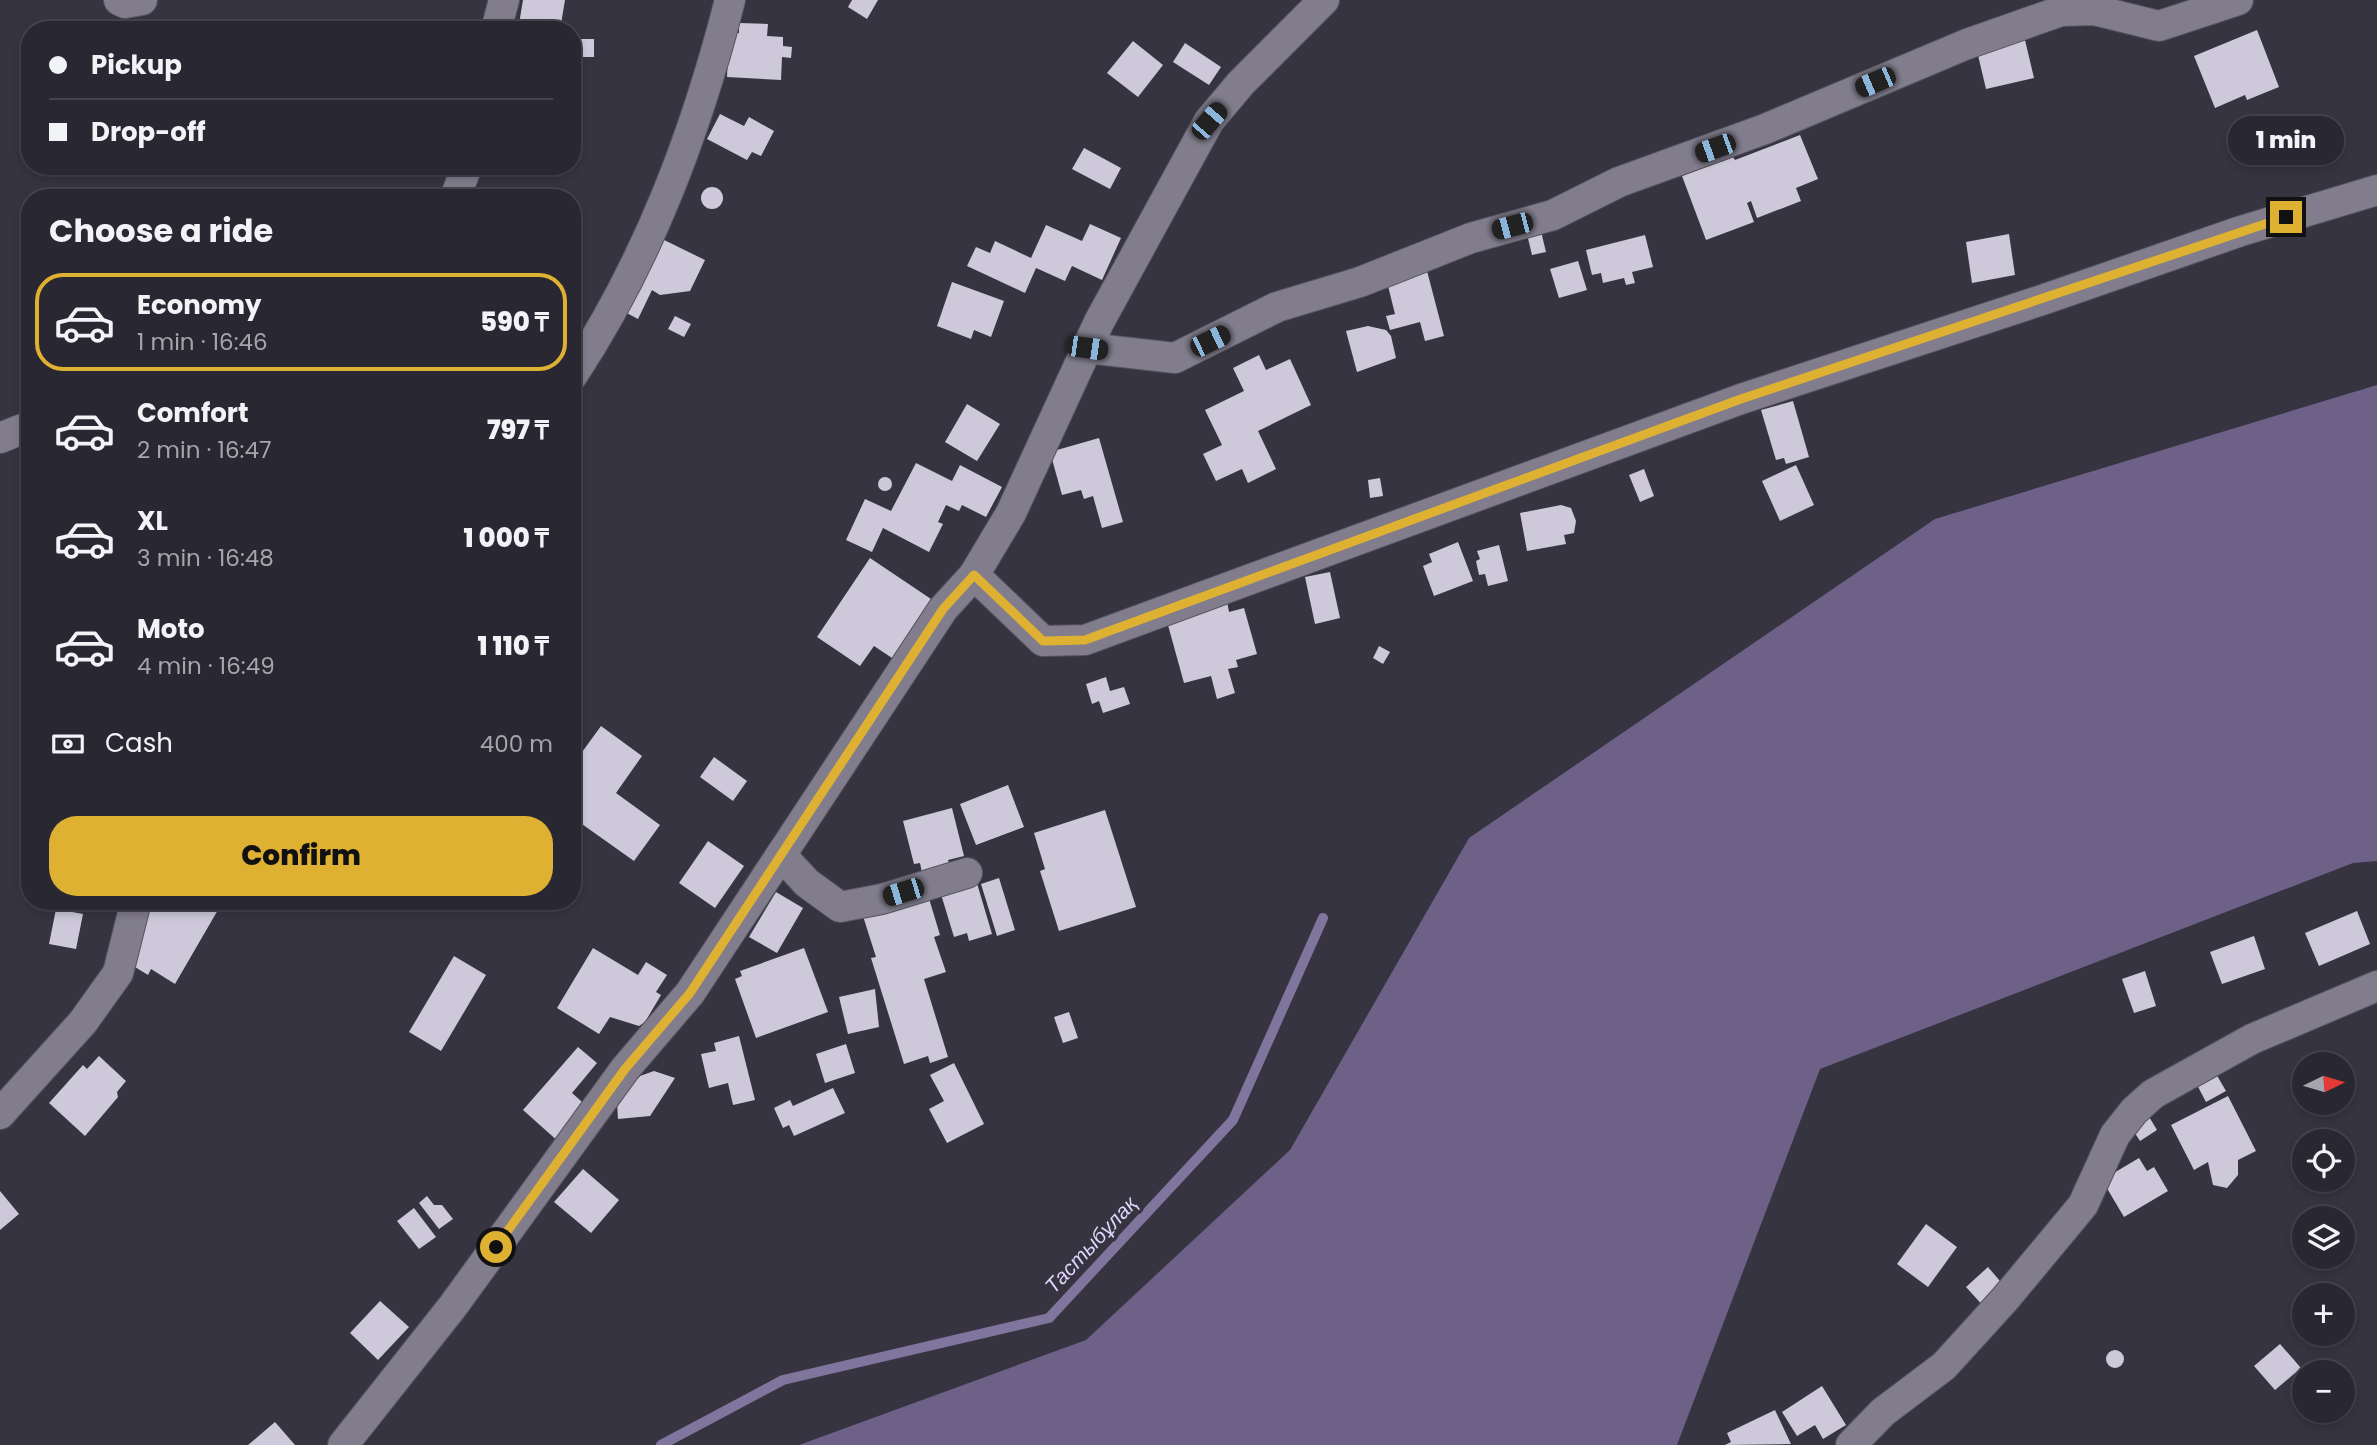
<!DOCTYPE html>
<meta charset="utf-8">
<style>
:root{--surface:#292731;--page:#35333d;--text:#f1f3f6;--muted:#a5a5ab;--line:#45444d;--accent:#deb133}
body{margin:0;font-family:Poppins,sans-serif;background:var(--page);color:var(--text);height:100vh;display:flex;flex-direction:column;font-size:26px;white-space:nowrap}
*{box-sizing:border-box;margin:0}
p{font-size:23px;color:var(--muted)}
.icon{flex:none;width:38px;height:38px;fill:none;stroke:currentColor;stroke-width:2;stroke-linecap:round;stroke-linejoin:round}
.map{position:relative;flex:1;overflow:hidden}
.details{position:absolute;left:21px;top:189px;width:560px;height:721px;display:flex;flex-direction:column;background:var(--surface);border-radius:28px;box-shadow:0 4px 10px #0003,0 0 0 2px var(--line)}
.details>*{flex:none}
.guide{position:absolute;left:21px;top:21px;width:560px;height:154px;border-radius:28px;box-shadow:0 4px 10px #0003,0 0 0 2px var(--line);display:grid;align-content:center;height:154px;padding:0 28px;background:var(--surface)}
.needle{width:46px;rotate:85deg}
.tools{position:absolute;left:2292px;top:1052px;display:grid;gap:14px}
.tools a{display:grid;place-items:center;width:63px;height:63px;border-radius:50%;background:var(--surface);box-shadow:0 4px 10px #0003,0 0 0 2px var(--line);font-size:35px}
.end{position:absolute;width:32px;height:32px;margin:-16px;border:9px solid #deb133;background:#111;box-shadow:0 0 0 4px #111}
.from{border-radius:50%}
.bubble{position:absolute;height:49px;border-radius:24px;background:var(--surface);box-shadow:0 4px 10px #0003,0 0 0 2px var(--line);font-size:23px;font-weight:800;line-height:49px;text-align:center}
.car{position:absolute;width:21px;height:42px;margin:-21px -10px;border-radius:9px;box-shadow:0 0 5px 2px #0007;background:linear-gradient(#222 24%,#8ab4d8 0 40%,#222 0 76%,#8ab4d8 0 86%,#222 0)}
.guide b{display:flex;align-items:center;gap:24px;height:66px;font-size:26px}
.guide b+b{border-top:2px solid var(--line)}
.guide i{width:18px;height:18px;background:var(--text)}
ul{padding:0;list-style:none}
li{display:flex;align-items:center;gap:21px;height:98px;margin:0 14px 10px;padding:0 14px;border:4px solid transparent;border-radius:28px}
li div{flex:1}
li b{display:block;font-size:26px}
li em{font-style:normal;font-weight:800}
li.on{border-color:var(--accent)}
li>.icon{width:63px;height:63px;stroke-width:1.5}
h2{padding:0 28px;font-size:32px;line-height:84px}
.pay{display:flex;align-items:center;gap:18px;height:77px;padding:0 28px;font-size:26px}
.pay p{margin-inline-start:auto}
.action{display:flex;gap:14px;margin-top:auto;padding:14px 28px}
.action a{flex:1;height:80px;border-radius:28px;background:var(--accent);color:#111;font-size:28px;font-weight:800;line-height:80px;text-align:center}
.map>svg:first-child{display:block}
</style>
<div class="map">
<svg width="2377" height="1445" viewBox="0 0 2377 1445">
<rect width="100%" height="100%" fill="#373441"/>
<polygon fill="#6d6188" points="2377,385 2377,861 2353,863 1820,1069 1677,1445 799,1445 1086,1340 1290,1150 1469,838 1935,519"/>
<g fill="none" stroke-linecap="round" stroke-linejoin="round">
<polyline stroke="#80759d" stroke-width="10" points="661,1445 783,1380 1049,1318 1233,1120 1323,918"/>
</g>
<g fill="#cdc9da">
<polygon points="523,0 565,0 560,30 518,30"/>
<polygon points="852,0 878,0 867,19 848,7"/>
<polygon points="739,23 768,24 767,36 783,37 783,46 792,47 791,58 782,57 781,80 727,77 729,33 739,33"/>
<polygon points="2257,30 2279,87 2247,100 2245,95 2215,108 2194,56"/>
<rect x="577" y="39" width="17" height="18"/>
<polygon points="2025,40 2034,78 1986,89 1977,51"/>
<polygon points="1133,41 1163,65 1138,97 1107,73"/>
<polygon points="1185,43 1221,67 1209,85 1173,62"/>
<polygon points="720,114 744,126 749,117 774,131 761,156 752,152 747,160 707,139"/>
<polygon points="1800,135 1818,179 1796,188 1801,201 1757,218 1751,201 1747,203 1754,222 1706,240 1682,176 1733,157 1735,160"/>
<polygon points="1084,148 1121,168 1110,189 1072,169"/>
<circle cx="712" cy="198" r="11"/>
<polygon points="1090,224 1121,238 1102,280 1072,266 1065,281 1036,268 1025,293 967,266 976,247 990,253 995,241 1031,258 1046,225 1082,241"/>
<polygon points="1540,227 1546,252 1532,255 1526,230"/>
<polygon points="2009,234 2015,275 1972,283 1966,242"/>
<polygon points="1645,235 1653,267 1632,272 1635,283 1626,285 1624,278 1603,283 1601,273 1592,275 1586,250"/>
<polygon points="658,237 705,260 690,291 660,295 652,290 638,319 623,311"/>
<polygon points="1578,261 1587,290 1559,298 1550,269"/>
<polygon points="1426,267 1444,336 1425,341 1420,322 1390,330 1386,316 1395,314 1386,278"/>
<polygon points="952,282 1004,301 991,337 974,330 971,339 937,326"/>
<polygon points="675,316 691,324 684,337 668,329"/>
<polygon points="1368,326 1386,330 1391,336 1396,358 1357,372 1346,331"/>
<polygon points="1259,355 1266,370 1290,359 1311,405 1258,431 1276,469 1248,483 1242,469 1216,481 1203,454 1222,445 1205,410 1244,391 1233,368"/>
<polygon points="1793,401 1809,457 1786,464 1784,458 1776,460 1761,410"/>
<polygon points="967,404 1000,424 977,461 945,442"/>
<polygon points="1099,438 1123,522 1102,528 1093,496 1084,499 1081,490 1062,495 1050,452"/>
<polygon points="916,463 952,481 960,465 1002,487 986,517 962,505 959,511 946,505 938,522 943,524 929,552 883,528 872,552 846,540 865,499 891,511"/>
<polygon points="1796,465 1814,505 1780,521 1762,481"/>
<polygon points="1644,469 1654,496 1640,502 1629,475"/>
<circle cx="885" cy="484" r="7"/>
<polygon points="1380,478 1383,496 1370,498 1368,480"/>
<polygon points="1561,505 1571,508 1576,521 1574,533 1564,535 1566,544 1527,551 1520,513"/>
<polygon points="1458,542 1473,581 1434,596 1423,566 1432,562 1429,554"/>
<polygon points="1499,545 1508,581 1488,586 1485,574 1479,575 1476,561 1480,559 1477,551"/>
<polygon points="870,558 931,599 892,658 874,646 860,666 817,637"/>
<polygon points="1330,572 1340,618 1315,624 1305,577"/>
<polygon points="1227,601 1229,612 1244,608 1257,654 1236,660 1238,667 1228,669 1235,693 1217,699 1211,676 1184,683 1166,618"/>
<polygon points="1379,646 1390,652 1383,664 1373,658"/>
<polygon points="1106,677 1110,691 1124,687 1130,704 1103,713 1099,701 1092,704 1086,684"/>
<polygon points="601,726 642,756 616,793 660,825 634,861 572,817 572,766"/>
<polygon points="714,757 747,781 733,801 700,777"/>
<polygon points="1008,785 1024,827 976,845 960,804"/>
<polygon points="952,808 964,856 948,860 950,866 922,873 920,863 914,864 903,821"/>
<polygon points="1105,810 1136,907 1059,931 1040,871 1045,869 1034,833"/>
<polygon points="708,841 744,866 715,908 679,883"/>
<polygon points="999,878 1015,930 997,936 981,884"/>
<polygon points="976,880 992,934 969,941 967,933 954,937 940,891"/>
<polygon points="776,892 803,908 777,953 749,937"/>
<polygon points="927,892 940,935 934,937 946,972 924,979 948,1057 930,1063 928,1056 904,1064 871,958 876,957 862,913"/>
<polygon points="156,901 222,903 175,984 151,969 148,975 122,959"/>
<polygon points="56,909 83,914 76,949 49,944"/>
<polygon points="2357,911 2370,944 2319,966 2305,933"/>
<polygon points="2254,936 2265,969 2222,984 2210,952"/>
<polygon points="593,948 638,975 646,962 667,975 656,992 661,995 645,1022 639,1026 610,1017 599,1034 557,1008"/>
<polygon points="804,948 828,1012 756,1038 735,979 742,976 740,971"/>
<polygon points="454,956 486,975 441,1051 409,1032"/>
<polygon points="2145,971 2156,1006 2134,1013 2122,979"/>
<polygon points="875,989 879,1027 848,1034 839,997"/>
<polygon points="1069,1012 1078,1038 1063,1043 1054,1017"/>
<polygon points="739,1036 755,1100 733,1105 728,1083 709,1088 701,1054 716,1051 714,1043"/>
<polygon points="846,1044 855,1073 825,1083 816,1054"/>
<polygon points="578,1047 597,1063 572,1093 590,1109 560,1143 523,1110"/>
<polygon points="99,1056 126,1081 117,1092 118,1097 85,1136 49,1103 83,1065 87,1069"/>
<polygon points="954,1063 984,1124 947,1143 929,1109 944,1101 930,1075"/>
<polygon points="654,1071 675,1078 650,1116 618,1119 617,1102 640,1076"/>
<polygon points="2215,1072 2226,1091 2206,1102 2196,1083"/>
<polygon points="833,1088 845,1113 794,1136 789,1125 783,1128 774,1108 790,1100 793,1106"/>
<polygon points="2228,1096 2256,1151 2238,1160 2238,1175 2227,1188 2213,1185 2208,1162 2194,1170 2171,1125"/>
<polygon points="2148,1115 2157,1130 2140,1141 2131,1127"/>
<polygon points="2139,1158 2147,1171 2154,1167 2168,1191 2124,1217 2102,1180"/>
<polygon points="583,1169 619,1200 591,1233 554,1202"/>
<polygon points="0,1191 19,1214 0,1230"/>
<polygon points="427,1196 434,1205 442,1205 453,1219 439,1229 419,1203"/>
<polygon points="414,1208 436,1237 419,1249 397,1221"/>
<polygon points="1926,1224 1957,1247 1928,1287 1897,1264"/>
<polygon points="1988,1267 2006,1288 1985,1308 1966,1287"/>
<polygon points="380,1301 409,1327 378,1360 350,1333"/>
<polygon points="2280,1344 2301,1368 2275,1390 2254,1366"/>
<circle cx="2115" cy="1359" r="9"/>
<polygon points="1822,1386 1846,1425 1823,1439 1815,1425 1797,1436 1782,1412"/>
<polygon points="1775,1410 1791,1444 1725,1445 1731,1442 1727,1433"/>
<polygon points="275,1422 295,1445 248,1445"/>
</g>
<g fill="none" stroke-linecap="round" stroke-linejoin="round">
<defs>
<g id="street">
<polyline points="119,0 125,3 142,0"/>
<polyline points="496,30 504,0"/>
<polyline points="455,198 467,166"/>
<polyline points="1087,348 1175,358 1277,307 1360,282 1471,238 1553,215 1619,182 1765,129 1967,44 2061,11 2094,10 2159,26 2238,0"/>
<path d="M572,376c76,-115 124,-243 158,-376"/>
<polyline points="0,438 30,426"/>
<polyline points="974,575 1043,641 1085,640 1741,399 2045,299 2241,231 2377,190"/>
<polyline points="781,855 807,883 840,907 882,899 967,873"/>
<polyline points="0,1114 83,1022 118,973 136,901"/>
<polyline points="343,1445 453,1306 625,1069 690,993 943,609 974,575 1011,513 1099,322 1209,121 1241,83 1324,0"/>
<polyline points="1851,1445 1883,1412 1944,1366 2005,1299 2083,1205 2115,1135 2134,1111 2153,1094 2252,1039 2377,986"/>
</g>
</defs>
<use href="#street" stroke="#56535f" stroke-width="32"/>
<use href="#street" stroke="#817d8d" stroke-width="30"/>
</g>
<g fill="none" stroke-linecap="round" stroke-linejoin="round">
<polyline stroke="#deb133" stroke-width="9" points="496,1247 625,1069 690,993 943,609 974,575 1043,641 1085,640 1741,399 2286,217"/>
</g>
<g text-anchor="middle" stroke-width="7" stroke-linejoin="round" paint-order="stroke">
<g font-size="21" font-style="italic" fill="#dfd4fc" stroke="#373441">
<text transform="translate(1091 1245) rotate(-47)" y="7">Тастыбұлақ</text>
</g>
</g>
</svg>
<div class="tools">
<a><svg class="needle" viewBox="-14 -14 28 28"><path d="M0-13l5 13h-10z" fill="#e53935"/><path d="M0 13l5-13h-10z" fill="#a5a5ab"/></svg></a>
<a><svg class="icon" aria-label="locate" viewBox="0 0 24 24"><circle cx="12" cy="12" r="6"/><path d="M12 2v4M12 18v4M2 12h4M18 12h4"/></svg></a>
<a><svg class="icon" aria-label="layers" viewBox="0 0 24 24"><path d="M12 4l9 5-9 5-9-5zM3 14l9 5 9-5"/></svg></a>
<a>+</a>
<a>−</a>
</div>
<i class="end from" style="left:496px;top:1247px"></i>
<i class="end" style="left:2286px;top:217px"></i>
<div class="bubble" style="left:2228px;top:116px;width:116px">1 min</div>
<i class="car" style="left:1875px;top:82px;rotate:247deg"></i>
<i class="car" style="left:1209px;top:121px;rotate:41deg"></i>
<i class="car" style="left:1715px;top:148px;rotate:250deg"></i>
<i class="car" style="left:1512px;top:226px;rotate:255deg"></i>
<i class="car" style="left:1210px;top:341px;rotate:64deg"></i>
<i class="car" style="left:1087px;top:348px;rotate:98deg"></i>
<i class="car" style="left:903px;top:892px;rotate:253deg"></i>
<div class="guide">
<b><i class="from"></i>Pickup</b>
<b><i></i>Drop-off</b>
</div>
<section class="details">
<h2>Choose a ride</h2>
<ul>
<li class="on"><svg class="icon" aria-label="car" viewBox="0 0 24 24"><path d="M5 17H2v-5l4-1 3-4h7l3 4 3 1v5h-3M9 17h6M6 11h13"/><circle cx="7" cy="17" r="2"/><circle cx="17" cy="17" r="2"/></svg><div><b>Economy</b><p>1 min · 16:46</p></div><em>590 ₸</em></li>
<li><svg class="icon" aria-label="car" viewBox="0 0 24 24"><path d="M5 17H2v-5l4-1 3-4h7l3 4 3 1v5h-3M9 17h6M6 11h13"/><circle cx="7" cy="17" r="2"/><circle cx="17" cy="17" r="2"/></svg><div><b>Comfort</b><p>2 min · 16:47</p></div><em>797 ₸</em></li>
<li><svg class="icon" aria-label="car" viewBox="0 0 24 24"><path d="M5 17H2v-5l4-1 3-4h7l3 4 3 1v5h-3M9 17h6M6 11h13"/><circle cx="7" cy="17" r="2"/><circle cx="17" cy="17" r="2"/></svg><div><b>XL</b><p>3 min · 16:48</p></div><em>1 000 ₸</em></li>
<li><svg class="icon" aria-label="car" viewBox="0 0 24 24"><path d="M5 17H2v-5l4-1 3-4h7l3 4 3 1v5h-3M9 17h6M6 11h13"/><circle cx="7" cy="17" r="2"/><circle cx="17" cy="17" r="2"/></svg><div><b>Moto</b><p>4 min · 16:49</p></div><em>1 110 ₸</em></li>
</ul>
<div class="pay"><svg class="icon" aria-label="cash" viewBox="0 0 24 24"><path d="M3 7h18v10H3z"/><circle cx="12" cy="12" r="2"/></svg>Cash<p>400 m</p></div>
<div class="action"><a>Confirm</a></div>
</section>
</div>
